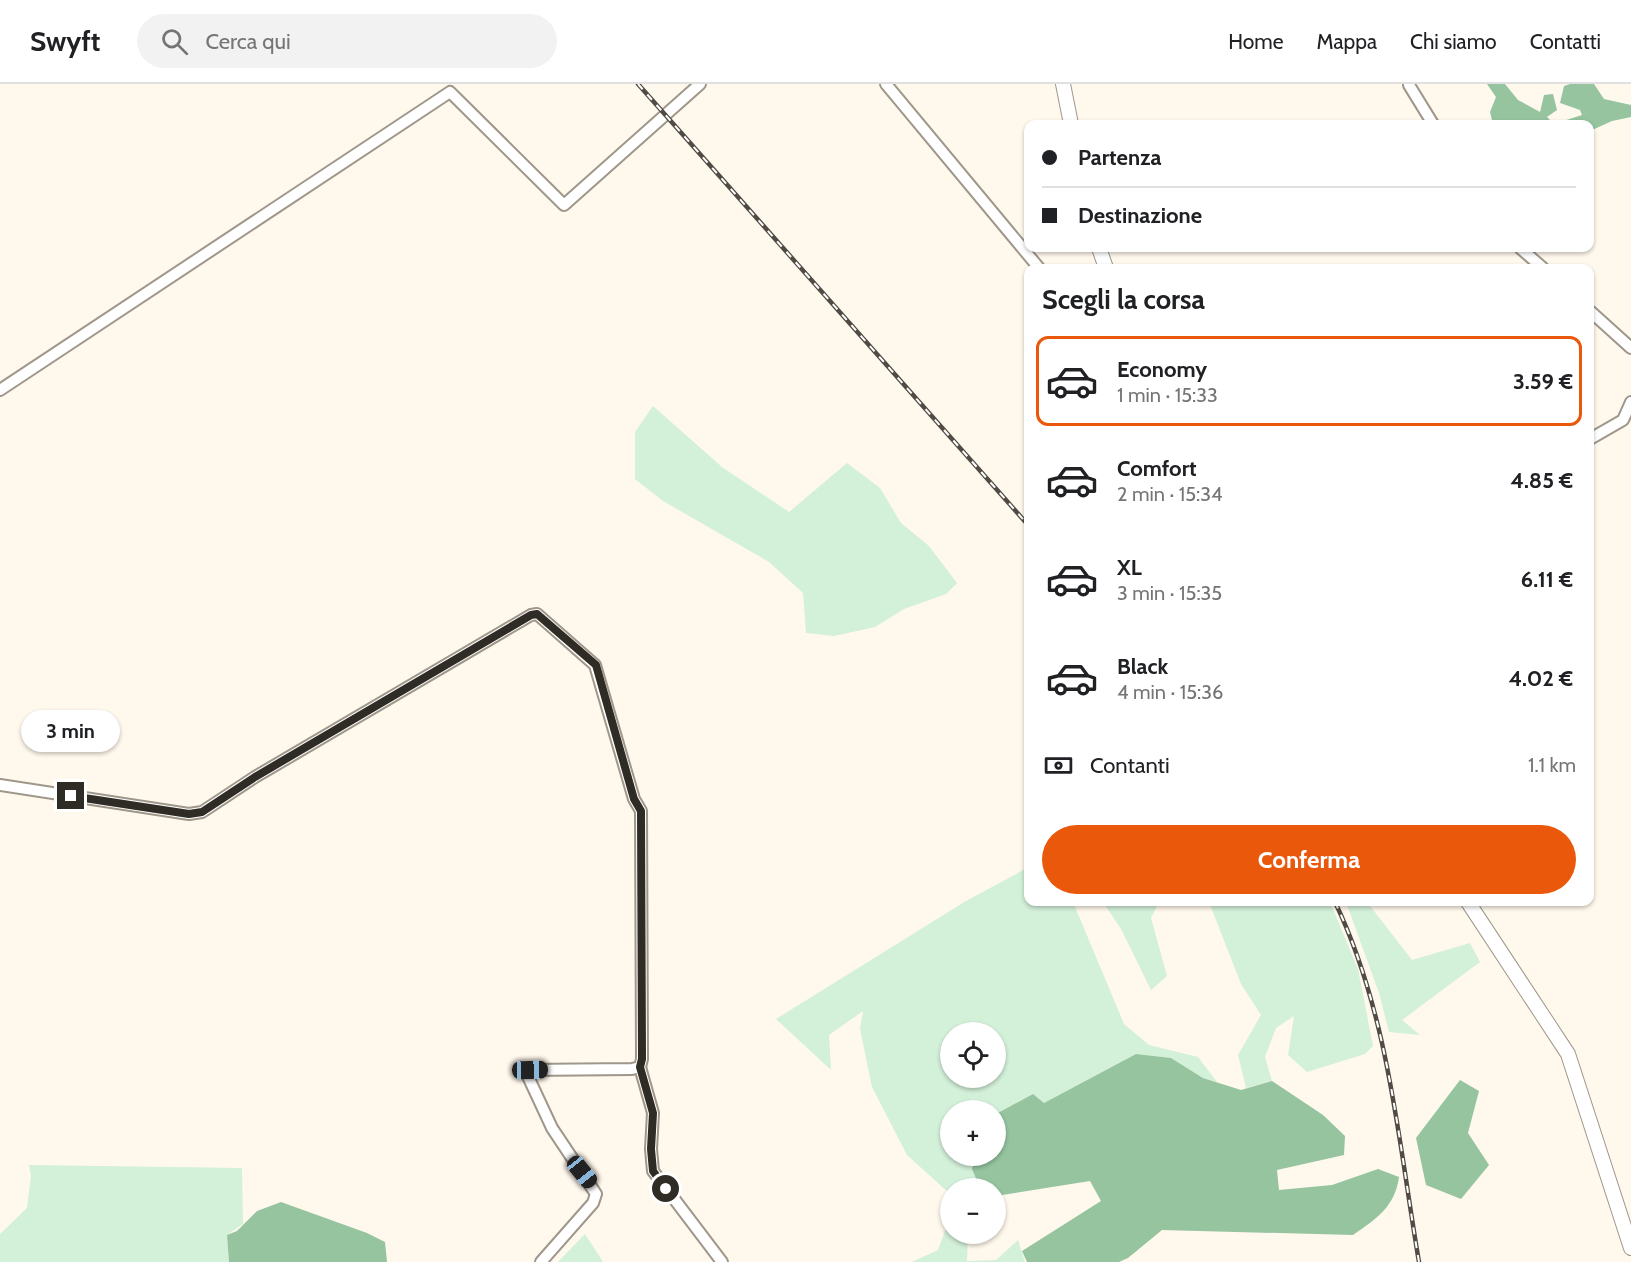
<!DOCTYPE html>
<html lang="it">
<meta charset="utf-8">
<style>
:root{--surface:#fff;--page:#f2f2f2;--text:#202124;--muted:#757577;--line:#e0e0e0;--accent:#ea580c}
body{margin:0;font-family:Cabin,sans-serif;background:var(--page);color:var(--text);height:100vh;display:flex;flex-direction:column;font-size:22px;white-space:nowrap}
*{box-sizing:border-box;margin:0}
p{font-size:20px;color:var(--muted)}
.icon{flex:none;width:33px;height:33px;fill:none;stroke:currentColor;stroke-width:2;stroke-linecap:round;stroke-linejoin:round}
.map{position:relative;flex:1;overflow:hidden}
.drawer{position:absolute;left:1024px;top:180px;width:570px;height:642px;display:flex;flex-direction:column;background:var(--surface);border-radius:12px;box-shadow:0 2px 4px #0004}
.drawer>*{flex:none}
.banner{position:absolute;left:1024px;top:36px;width:570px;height:132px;border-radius:12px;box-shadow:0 2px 4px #0004;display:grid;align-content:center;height:132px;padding:0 18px;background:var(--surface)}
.tools{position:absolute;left:940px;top:938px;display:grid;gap:12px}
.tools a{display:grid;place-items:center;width:66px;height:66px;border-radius:50%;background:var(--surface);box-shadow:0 2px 4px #0004;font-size:30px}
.end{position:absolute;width:27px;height:27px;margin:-14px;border:8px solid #2f2c26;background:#fff;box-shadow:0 0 0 3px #fff}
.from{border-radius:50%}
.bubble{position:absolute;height:42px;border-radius:21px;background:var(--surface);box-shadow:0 2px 4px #0004;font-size:20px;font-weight:700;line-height:42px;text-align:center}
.car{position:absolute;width:18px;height:36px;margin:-18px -9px;border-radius:8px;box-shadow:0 0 4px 2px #0007;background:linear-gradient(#222 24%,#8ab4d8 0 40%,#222 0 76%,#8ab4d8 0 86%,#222 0)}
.banner b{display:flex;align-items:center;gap:21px;height:57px;font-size:22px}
.banner b+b{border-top:2px solid var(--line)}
.banner i{width:15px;height:15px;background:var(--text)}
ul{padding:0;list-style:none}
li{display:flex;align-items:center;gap:18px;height:90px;margin:0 12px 9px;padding:0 6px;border:3px solid transparent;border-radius:12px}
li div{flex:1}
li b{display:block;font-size:22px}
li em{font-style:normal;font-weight:700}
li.selected{border-color:var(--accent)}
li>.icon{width:54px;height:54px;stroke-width:1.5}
h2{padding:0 18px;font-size:27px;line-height:72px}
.pay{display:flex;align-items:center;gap:15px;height:66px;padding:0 18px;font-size:22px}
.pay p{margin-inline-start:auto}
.cta{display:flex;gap:12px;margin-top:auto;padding:12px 18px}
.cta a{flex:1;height:69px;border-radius:36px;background:var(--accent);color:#fff;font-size:24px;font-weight:700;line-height:69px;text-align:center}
header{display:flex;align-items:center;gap:36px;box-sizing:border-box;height:84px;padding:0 30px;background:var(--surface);border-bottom:2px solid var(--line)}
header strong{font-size:28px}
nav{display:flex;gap:33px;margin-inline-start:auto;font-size:21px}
.search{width:420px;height:54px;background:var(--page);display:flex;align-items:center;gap:15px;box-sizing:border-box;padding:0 21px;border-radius:33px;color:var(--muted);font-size:22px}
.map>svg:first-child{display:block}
</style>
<header>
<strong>Swyft</strong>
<div class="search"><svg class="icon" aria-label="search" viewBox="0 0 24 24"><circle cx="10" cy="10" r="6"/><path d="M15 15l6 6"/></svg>Cerca qui</div>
<nav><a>Home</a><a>Mappa</a><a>Chi siamo</a><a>Contatti</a></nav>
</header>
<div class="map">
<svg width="1631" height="1178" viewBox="0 0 1631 1178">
<rect width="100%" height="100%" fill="#fff8ed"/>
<g fill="#d3f0d9" fill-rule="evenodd">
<polygon points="653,322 722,383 789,428 847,379 880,404 901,439 929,462 957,499 946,510 904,525 875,543 834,552 806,549 803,509 769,478 663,417 635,395 635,348"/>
<path d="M1029,783v35h44l51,122 25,21 49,12 19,25 -14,-4 -32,-20 -35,-4 -92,49 -11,-9 -37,20v-4h-45v45h25l-4,14 8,19h-29v5h-2l-42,-38 -35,-68 -12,-58 3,-18 -34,24 2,35 -55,-51 190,-118zM951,948h45v45h-45z"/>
<polygon points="1103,818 1159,818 1151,834 1167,892 1151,906 1121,845"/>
<polygon points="1209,818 1330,818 1358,885 1373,962 1365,970 1307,988 1288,971 1294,932 1276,944 1265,973 1272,997 1246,1004 1238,971 1261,931 1241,900"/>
<polygon points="1346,818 1367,818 1412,876 1470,859 1480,878 1402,936 1420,951 1389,948 1379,909"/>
<polygon points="29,1081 242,1084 243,1140 227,1151 229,1178 0,1178 0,1150 27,1124 31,1092"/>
<polygon points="951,1130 951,1149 968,1149 967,1177 996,1176 1018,1156 1025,1178 912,1178 938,1166"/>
<polygon points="585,1150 603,1178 558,1178"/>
</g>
<g fill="#95c49f">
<polygon points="1487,0 1505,0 1518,16 1540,28 1544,11 1553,10 1557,26 1547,33 1554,40 1582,31 1580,26 1560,19 1564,2 1570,0 1594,0 1604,15 1631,21 1631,33 1612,37 1590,47 1590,40 1493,40 1490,28 1496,13"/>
<path d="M1136,970l35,4 32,20 38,12 31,-9 51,34 22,21 -1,19 -67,15 2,20 53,-5 46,-16 21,8c-4,30 -23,42 -46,58l-191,-5 -34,28 -9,4h-92l-5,-11 79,-50 -11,-20 -94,15v-8h-16l-8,-19 4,-14h20v-41l37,-20 11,9z"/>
<polygon points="1460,996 1479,1007 1468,1049 1489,1081 1461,1115 1426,1101 1416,1054"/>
<polygon points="281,1118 367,1149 385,1158 387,1178 229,1178 227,1151 237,1147 257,1127"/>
</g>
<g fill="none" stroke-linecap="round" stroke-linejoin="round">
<defs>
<g id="minor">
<polyline points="886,0 1039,184"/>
<polyline points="1409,1 1433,40"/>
<polyline points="1520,164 1543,184"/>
<polyline points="1590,227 1631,264"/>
<polyline points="0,306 450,8 564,121 700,0"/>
<polyline points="1590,355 1623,336 1631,318"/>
<polyline points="0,701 189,730 202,728 255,693 531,531 537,530 595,581 634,715 641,727 642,975 640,983 632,985 525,986 552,1044 596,1110 593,1119 541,1178"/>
<polyline points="640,983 653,1029 651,1065 653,1087 722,1178"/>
</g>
<g id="major">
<polyline points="1063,0 1071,40"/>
<polyline points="1099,164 1106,184"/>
<polyline points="1468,818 1568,970 1631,1164"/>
</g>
</defs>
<use href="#minor" stroke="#9f978a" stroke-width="14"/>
<use href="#major" stroke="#9f978a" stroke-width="16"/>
<use href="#minor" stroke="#fff" stroke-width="10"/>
<use href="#major" stroke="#fff" stroke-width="14"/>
<defs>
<g id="rail">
<polyline points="638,0 1029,442"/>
<path d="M1335,818c54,113 63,238 84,360"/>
</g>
</defs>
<use href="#rail" stroke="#504c45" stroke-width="4.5"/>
<use href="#rail" stroke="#fff" stroke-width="2" stroke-dasharray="7" stroke-linecap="butt"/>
</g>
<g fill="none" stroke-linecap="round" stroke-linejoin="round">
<polyline stroke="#2f2c26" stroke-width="8" points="71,712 189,730 202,728 255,693 531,531 537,530 596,581 634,715 641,727 642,975 640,983 653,1029 651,1065 653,1087 666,1105"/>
</g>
</svg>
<div class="tools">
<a><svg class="icon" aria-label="locate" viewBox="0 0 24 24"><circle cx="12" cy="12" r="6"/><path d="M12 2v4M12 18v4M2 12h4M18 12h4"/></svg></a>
<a>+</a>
<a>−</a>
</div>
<i class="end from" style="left:666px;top:1105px"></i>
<i class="end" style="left:71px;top:712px"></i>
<div class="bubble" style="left:21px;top:626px;width:99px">3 min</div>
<i class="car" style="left:530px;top:986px;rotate:89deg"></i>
<i class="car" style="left:582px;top:1088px;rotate:141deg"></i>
<div class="banner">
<b><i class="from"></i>Partenza</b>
<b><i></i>Destinazione</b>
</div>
<section class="drawer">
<h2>Scegli la corsa</h2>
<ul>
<li class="selected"><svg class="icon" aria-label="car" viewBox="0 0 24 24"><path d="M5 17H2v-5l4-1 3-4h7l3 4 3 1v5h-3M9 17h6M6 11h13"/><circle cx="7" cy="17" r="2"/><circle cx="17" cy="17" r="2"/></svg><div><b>Economy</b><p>1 min · 15:33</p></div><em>3.59 €</em></li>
<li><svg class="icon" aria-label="car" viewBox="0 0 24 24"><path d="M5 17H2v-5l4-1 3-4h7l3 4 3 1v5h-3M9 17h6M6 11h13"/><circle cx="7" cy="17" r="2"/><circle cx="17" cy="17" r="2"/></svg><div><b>Comfort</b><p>2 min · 15:34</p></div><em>4.85 €</em></li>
<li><svg class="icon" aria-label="car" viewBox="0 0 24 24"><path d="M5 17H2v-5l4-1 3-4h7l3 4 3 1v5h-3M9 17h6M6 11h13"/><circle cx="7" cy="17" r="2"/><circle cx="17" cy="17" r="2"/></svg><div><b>XL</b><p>3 min · 15:35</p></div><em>6.11 €</em></li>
<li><svg class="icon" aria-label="car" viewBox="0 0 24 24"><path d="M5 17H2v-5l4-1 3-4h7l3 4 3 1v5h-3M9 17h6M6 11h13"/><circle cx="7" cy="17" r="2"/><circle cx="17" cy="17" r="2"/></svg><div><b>Black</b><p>4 min · 15:36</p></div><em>4.02 €</em></li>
</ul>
<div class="pay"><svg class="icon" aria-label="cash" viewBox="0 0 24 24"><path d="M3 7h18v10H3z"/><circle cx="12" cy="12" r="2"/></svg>Contanti<p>1.1 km</p></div>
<div class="cta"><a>Conferma</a></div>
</section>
</div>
